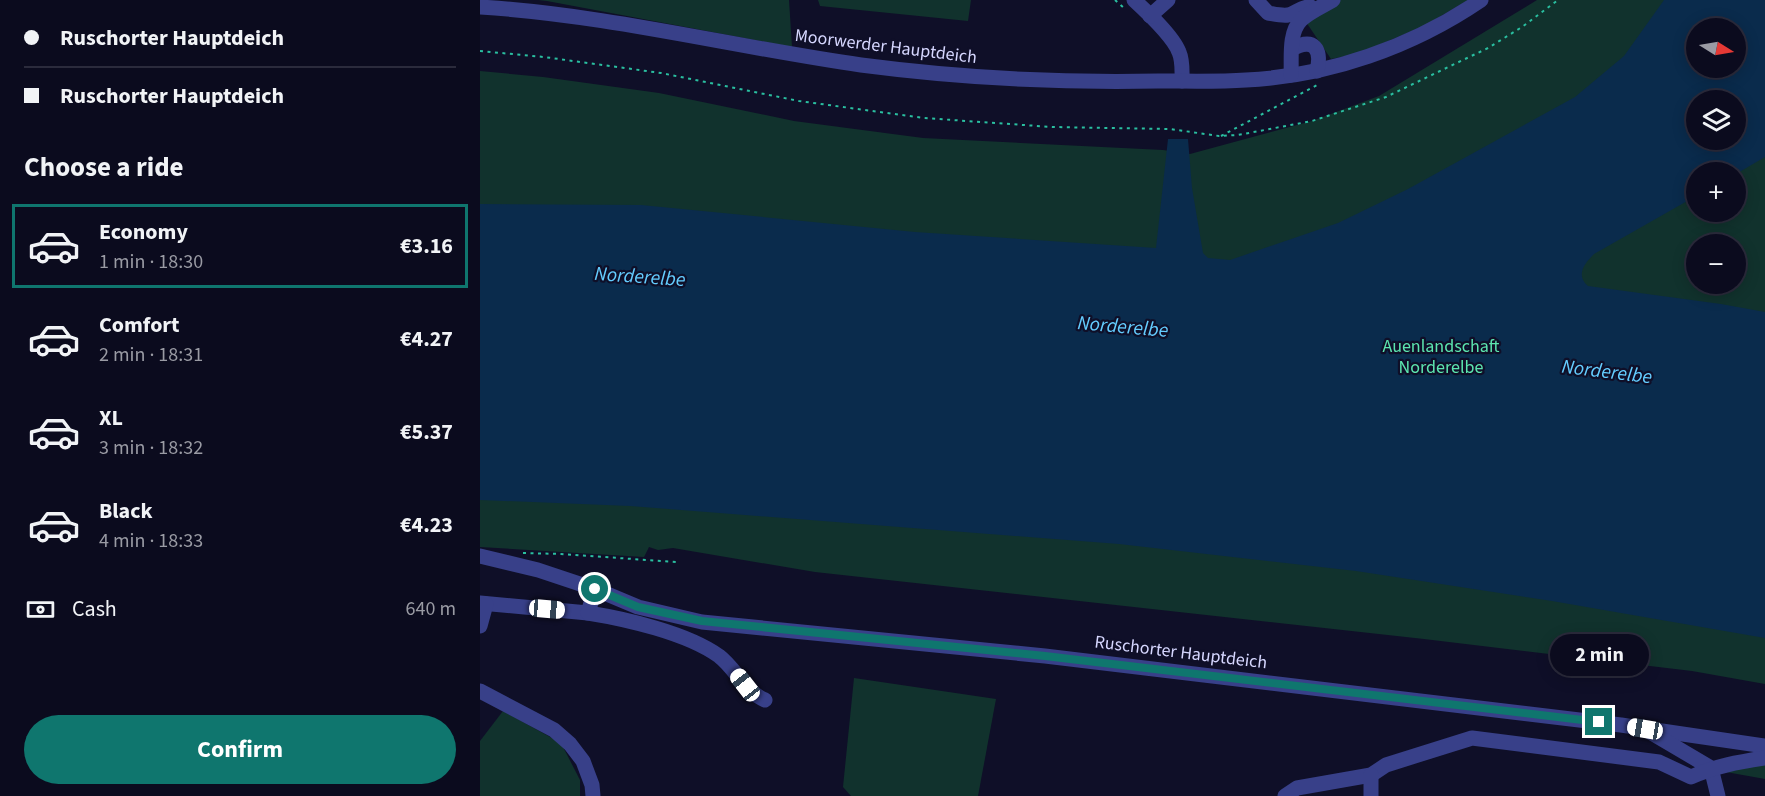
<!DOCTYPE html>
<meta charset="utf-8">
<style>
:root{--surface:#0b0b1e;--page:#19192b;--text:#f1f3f6;--muted:#9a9ba4;--line:#2b2b3c;--accent:#0f766e}
body{margin:0;font-family:"Source Sans 3",sans-serif;background:var(--page);color:var(--text);height:100vh;display:flex;flex-direction:column;font-size:22px;white-space:nowrap}
*{box-sizing:border-box;margin:0}
p{font-size:20px;color:var(--muted)}
.icon{flex:none;width:33px;height:33px;fill:none;stroke:currentColor;stroke-width:2;stroke-linecap:round;stroke-linejoin:round}
.map{position:relative;flex:1;overflow:hidden}
.sheet{display:flex;flex-direction:column;background:var(--surface);width:480px}
.sheet>*{flex:none}
.guide{display:grid;align-content:center;height:132px;padding:0 24px;background:var(--surface)}
.needle{width:39px;rotate:101deg}
.buttons{position:absolute;left:1206px;top:18px;display:grid;gap:12px}
.buttons a{display:grid;place-items:center;width:60px;height:60px;border-radius:50%;background:var(--surface);box-shadow:0 3px 15px #0003,0 0 0 2px var(--line);font-size:30px}
.end{position:absolute;width:27px;height:27px;margin:-14px;border:8px solid #0f766e;background:#fff;box-shadow:0 0 0 3px #fff}
.from{border-radius:50%}
.bubble{position:absolute;height:42px;border-radius:21px;background:var(--surface);box-shadow:0 3px 15px #0003,0 0 0 2px var(--line);font-size:20px;font-weight:700;line-height:42px;text-align:center}
.car{position:absolute;width:18px;height:36px;margin:-18px -9px;border-radius:8px;box-shadow:0 0 4px 2px #0007;background:linear-gradient(#fff 24%,#345 0 40%,#fff 0 76%,#345 0 86%,#fff 0)}
.guide b{display:flex;align-items:center;gap:21px;height:57px;font-size:22px}
.guide b+b{border-top:2px solid var(--line)}
.guide i{width:15px;height:15px;background:var(--text)}
ul{padding:0;list-style:none}
li{display:flex;align-items:center;gap:18px;height:84px;margin:0 12px 9px;padding:0 12px;border:3px solid transparent;border-radius:0px}
li div{flex:1}
li b{display:block;font-size:22px}
li em{font-style:normal;font-weight:700}
li.selected{border-color:var(--accent)}
li>.icon{width:54px;height:54px;stroke-width:1.5}
h2{padding:0 24px;font-size:27px;line-height:72px}
.pay{display:flex;align-items:center;gap:15px;height:66px;padding:0 24px;font-size:22px}
.pay p{margin-inline-start:auto}
.cta{display:flex;gap:12px;margin-top:auto;padding:12px 24px}
.cta a{flex:1;height:69px;border-radius:36px;background:var(--accent);color:#fff;font-size:24px;font-weight:700;line-height:69px;text-align:center}
main{display:flex;flex:1;min-height:0}
.map>svg:first-child{display:block}
</style>
<main>
<section class="sheet">
<div class="guide">
<b><i class="from"></i>Ruschorter Hauptdeich</b>
<b><i></i>Ruschorter Hauptdeich</b>
</div>
<h2>Choose a ride</h2>
<ul>
<li class="selected"><svg class="icon" aria-label="car" viewBox="0 0 24 24"><path d="M5 17H2v-5l4-1 3-4h7l3 4 3 1v5h-3M9 17h6M6 11h13"/><circle cx="7" cy="17" r="2"/><circle cx="17" cy="17" r="2"/></svg><div><b>Economy</b><p>1 min · 18:30</p></div><em>€3.16</em></li>
<li><svg class="icon" aria-label="car" viewBox="0 0 24 24"><path d="M5 17H2v-5l4-1 3-4h7l3 4 3 1v5h-3M9 17h6M6 11h13"/><circle cx="7" cy="17" r="2"/><circle cx="17" cy="17" r="2"/></svg><div><b>Comfort</b><p>2 min · 18:31</p></div><em>€4.27</em></li>
<li><svg class="icon" aria-label="car" viewBox="0 0 24 24"><path d="M5 17H2v-5l4-1 3-4h7l3 4 3 1v5h-3M9 17h6M6 11h13"/><circle cx="7" cy="17" r="2"/><circle cx="17" cy="17" r="2"/></svg><div><b>XL</b><p>3 min · 18:32</p></div><em>€5.37</em></li>
<li><svg class="icon" aria-label="car" viewBox="0 0 24 24"><path d="M5 17H2v-5l4-1 3-4h7l3 4 3 1v5h-3M9 17h6M6 11h13"/><circle cx="7" cy="17" r="2"/><circle cx="17" cy="17" r="2"/></svg><div><b>Black</b><p>4 min · 18:33</p></div><em>€4.23</em></li>
</ul>
<div class="pay"><svg class="icon" aria-label="cash" viewBox="0 0 24 24"><path d="M3 7h18v10H3z"/><circle cx="12" cy="12" r="2"/></svg>Cash<p>640 m</p></div>
<div class="cta"><a>Confirm</a></div>
</section>
<div class="map">
<svg width="1285" height="796" viewBox="0 0 1285 796">
<rect width="100%" height="100%" fill="#0f0f28"/>
<g fill="#11322d" fill-rule="evenodd">
<polygon points="58,0 309,0 312,47 67,1"/>
<polygon points="338,0 491,0 488,21 340,6"/>
<polygon points="860,0 988,0 944,26 877,54 851,59 826,22"/>
<path d="M1057,0h228v684l-73,-13 -268,-32 -609,-67 -142,-24 -15,2 -9,-3 -5,10 -164,-10v-476l63,6 116,16 135,28 129,17 240,12 27,4 122,-33 67,-25zM1216,28h40v40h-40zM1216,100h40v40h-40zM1216,172h40v40h-40zM1216,244h40v40h-40z"/>
<polygon points="374,678 516,699 498,796 371,796 363,787"/>
<polygon points="23,711 81,743 100,780 100,796 0,796 0,741"/>
<polygon points="1285,763 1285,779 1246,772"/>
</g>
<path fill="#0a2b4c" fill-rule="evenodd" d="M1184,0h101v157l-29,17v-2h-40v24l-102,58c-9,9 -19,21 -6,32l133,18 44,8v326l-213,-37 -196,-30 -237,-27 -489,-38 -150,-6v-296l161,1 274,27 241,16 12,-109h20l4,49 11,65 5,5 22,2 108,-37 70,-34 167,-92 49,-41zM1216,28h40v40h-40zM1216,100h40v40h-40z"/>
<g fill="none" stroke-linecap="round" stroke-linejoin="round">
<g stroke="#2abfa0" stroke-width="2" stroke-dasharray="3 4.5" stroke-linecap="butt">
<polyline points="635,0 644,8"/>
<polyline points="0,51 64,57 181,73 319,101 444,118 572,127 690,129 739,136 758,135 832,121 906,97 1008,48 1042,27 1078,0"/>
<polyline points="741,136 839,84"/>
<polyline points="43,553 81,554 196,562"/>
</g>
<g stroke="#384089" stroke-width="15">
<path d="M654,0c13,12 39,36 45,52 4,9 3,19 3,29"/>
<path d="M776,0l12,13c6,1 14,3 20,2 9,-2 13,-9 23,-8"/>
<path d="M0,7c129,8 254,40 381,58 99,13 198,18 297,16 29,0 59,1 88,-1 83,-4 166,-33 235,-80"/>
<polyline points="670,16 688,0"/>
<path d="M812,49c22,-12 30,0 25,22"/>
<path d="M811,75c1,-16 -3,-42 10,-55 8,-8 22,-14 32,-20"/>
<polyline points="0,556 58,570 115,589 158,607 222,622 565,656 1141,725 1285,746"/>
<polyline points="0,603 108,613 115,589"/>
<path d="M108,613c38,6 99,20 131,43 17,13 25,35 46,44"/>
<polyline points="0,626 6,604"/>
<polyline points="0,691 74,730 90,744 103,761 112,785 113,796"/>
<polyline points="1170,732 1231,768 1238,796"/>
<path d="M805,796l12,-8 74,-13 15,-10 86,-27 187,24 32,15c24,-11 48,-15 74,-19"/>
<polyline points="891,796 891,775"/>
</g>
</g>
<g fill="none" stroke-linecap="round" stroke-linejoin="round">
<polyline stroke="#0f766e" stroke-width="8" points="115,589 158,607 222,621 565,656 1119,722"/>
</g>
<g text-anchor="middle" stroke-width="4.5" stroke-linejoin="round" paint-order="stroke">
<g font-size="18" fill="#d6d7ff" stroke="#0f0f28">
<text transform="translate(406 46) rotate(7)" y="6">Moorwerder Hauptdeich</text>
<text transform="translate(701 652) rotate(7)" y="6">Ruschorter Hauptdeich</text>
</g>
<g font-size="18" fill="#5ce5af" stroke="#0f0f28">
<text x="961" y="352">Auenlandschaft<tspan x="961" dy="21">Norderelbe</tspan></text>
</g>
<g font-size="20" font-style="italic" fill="#64cdff" stroke="#0f0f28">
<text transform="translate(160 276) rotate(4)" y="7">Norderelbe</text>
<text transform="translate(643 326) rotate(5)" y="7">Norderelbe</text>
<text transform="translate(1127 371) rotate(7)" y="7">Norderelbe</text>
</g>
</g>
</svg>
<div class="buttons">
<a><svg class="needle" viewBox="-14 -14 28 28"><path d="M0-13l5 13h-10z" fill="#e53935"/><path d="M0 13l5-13h-10z" fill="#9a9ba4"/></svg></a>
<a><svg class="icon" aria-label="layers" viewBox="0 0 24 24"><path d="M12 4l9 5-9 5-9-5zM3 14l9 5 9-5"/></svg></a>
<a>+</a>
<a>−</a>
</div>
<i class="end from" style="left:115px;top:589px"></i>
<i class="end" style="left:1119px;top:722px"></i>
<div class="bubble" style="left:1070px;top:634px;width:99px">2 min</div>
<i class="car" style="left:67px;top:609px;rotate:95deg"></i>
<i class="car" style="left:265px;top:685px;rotate:322deg"></i>
<i class="car" style="left:1165px;top:729px;rotate:280deg"></i>
</div>
</main>
